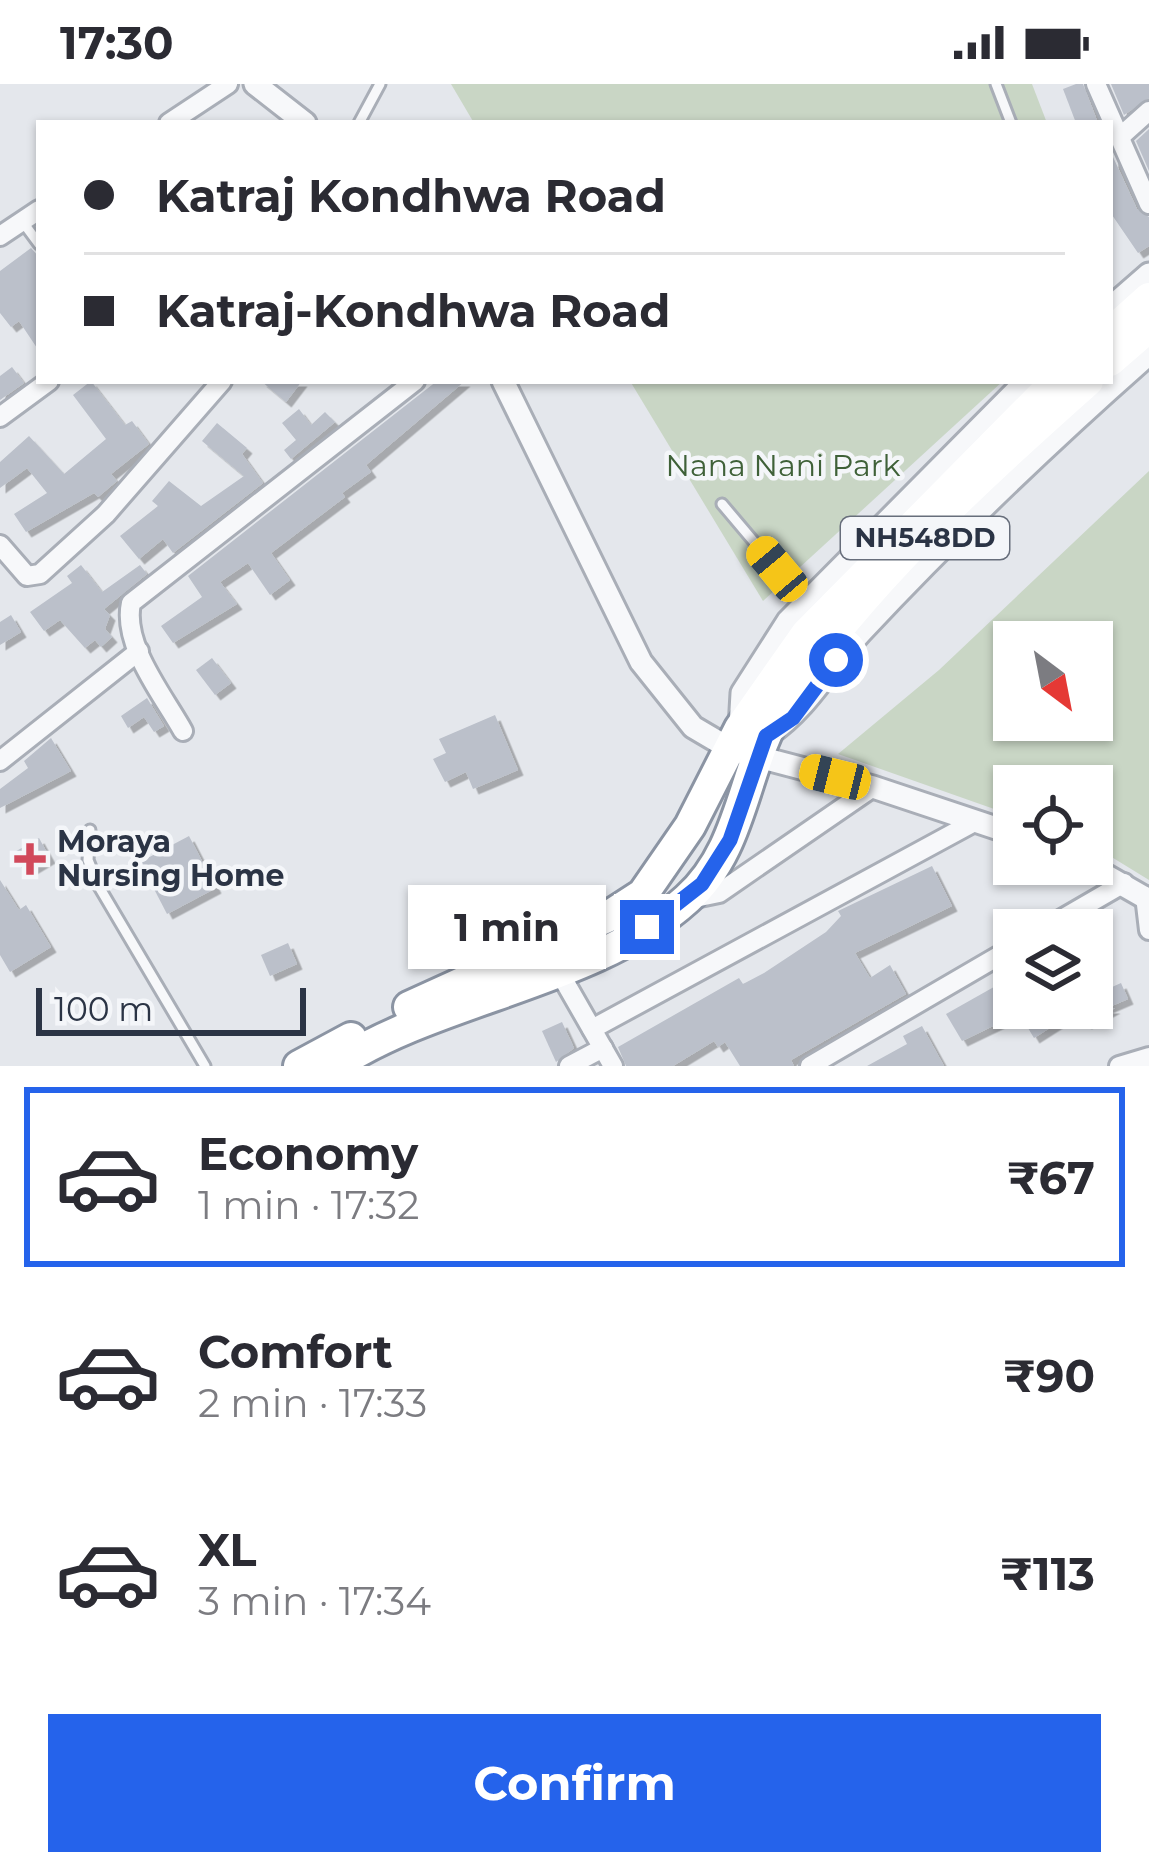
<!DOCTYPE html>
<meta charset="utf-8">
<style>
:root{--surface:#fff;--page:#f7f7f7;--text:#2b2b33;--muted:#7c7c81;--line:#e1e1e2;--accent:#2563eb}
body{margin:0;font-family:Montserrat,sans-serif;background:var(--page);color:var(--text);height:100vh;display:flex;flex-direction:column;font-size:45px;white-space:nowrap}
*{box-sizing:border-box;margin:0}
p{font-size:39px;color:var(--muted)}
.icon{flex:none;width:66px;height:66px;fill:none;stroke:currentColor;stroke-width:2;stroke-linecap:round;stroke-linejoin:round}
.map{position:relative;height:982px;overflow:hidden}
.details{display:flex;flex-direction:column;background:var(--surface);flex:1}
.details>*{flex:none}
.hud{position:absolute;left:36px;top:36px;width:1077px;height:264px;border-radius:0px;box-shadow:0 3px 9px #0004;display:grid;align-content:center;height:264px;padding:0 48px;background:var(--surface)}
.needle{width:78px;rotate:148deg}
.buttons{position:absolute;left:993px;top:537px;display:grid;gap:24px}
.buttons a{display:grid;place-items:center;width:120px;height:120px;border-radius:0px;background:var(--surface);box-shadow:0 3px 9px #0004;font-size:60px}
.scale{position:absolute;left:36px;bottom:30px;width:270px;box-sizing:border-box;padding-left:12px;border:6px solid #2b3445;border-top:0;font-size:33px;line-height:42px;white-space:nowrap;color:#2b3445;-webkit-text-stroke:9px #f4f6f9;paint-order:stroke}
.end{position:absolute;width:54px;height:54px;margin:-27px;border:15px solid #2563eb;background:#fff;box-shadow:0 0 0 6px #fff}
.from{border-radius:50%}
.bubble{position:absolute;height:84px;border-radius:0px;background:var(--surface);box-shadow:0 3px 9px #0004;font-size:39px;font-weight:700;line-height:84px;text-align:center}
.car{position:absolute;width:36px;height:72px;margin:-36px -18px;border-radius:15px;box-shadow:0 0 9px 3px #0007;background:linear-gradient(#f5c518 24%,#345 0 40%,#f5c518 0 76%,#345 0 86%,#f5c518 0)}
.hud b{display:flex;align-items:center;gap:42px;height:114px;font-size:45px}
.hud b+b{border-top:3px solid var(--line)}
.hud i{width:30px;height:30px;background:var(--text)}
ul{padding:21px 0 0;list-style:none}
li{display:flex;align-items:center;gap:36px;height:180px;margin:0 24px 18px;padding:0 24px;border:6px solid transparent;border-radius:0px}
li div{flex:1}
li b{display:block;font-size:45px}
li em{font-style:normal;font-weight:700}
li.on{border-color:var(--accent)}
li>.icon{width:108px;height:108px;stroke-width:1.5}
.button{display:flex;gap:24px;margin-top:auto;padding:24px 48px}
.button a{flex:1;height:138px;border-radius:0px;background:var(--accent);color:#fff;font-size:48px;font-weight:700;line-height:138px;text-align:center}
.status{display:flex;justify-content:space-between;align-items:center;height:84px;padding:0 60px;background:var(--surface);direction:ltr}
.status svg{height:33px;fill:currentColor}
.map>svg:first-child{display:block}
</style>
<div class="status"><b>17:30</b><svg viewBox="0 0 49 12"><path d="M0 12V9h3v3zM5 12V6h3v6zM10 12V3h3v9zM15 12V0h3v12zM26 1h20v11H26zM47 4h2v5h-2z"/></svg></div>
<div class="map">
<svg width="1149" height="982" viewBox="0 0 1149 982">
<defs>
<filter id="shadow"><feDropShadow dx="5.5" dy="5.5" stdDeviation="0" flood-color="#0004"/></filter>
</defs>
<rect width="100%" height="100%" fill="#e4e7ec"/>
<g fill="#c9d6c5" fill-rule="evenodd">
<polygon points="451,0 1032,0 1047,39 474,39"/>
<polygon points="630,297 1003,297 763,517"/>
<path d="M1149,387v409l-57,-35v-59h-78v30l-176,-62 101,-84zM1092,558v78h-78v-78z"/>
</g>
<g fill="#bbc0ca" filter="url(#shadow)">
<polygon points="1076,0 1083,0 1098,39 1076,39 1063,5"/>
<polygon points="1111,0 1149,0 1149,14 1124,31"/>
<polygon points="1149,45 1149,87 1136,57"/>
<polygon points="1113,73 1137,125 1149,133 1149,162 1138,169 1110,128"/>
<polygon points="31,164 39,173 39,267 19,237 11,243 0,229 0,187"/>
<polygon points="12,283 24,299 0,316 0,292"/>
<polygon points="91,297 125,341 132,337 149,360 111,390 117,397 98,413 94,409 26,448 14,430 47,409 27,384 0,404 0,378 29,352 64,390 106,355 73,311"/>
<polygon points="261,297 302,297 286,318"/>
<polygon points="437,297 465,297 366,381 371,388 342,409 345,413 271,469 290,496 270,511 248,479 220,498 237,520 173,559 161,542 202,513 188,492"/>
<polygon points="299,325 311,341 325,328 335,338 291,375 284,366 296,356 282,339"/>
<polygon points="217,339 247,364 242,370 263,399 173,469 163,455 139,475 120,452 158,422 152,417 169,397 201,422 244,392 202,357"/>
<polygon points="81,481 102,508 140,481 147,490 104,525 110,531 105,545 112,553 101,563 95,556 85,564 60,536 44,547 30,528 72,499 67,492"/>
<polygon points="11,531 21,548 0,561 0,538"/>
<polygon points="212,574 231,599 215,611 196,586"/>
<polygon points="147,614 164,642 154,648 144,633 128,644 121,632"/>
<polygon points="495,631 518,686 473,705 466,688 445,698 433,675 446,669 439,655"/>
<polygon points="51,654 71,687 0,724 0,705 28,684 24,677"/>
<polygon points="189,752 216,804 167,830 140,778"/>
<polygon points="39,754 50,774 25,789 13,769"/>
<polygon points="932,782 952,822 855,869 870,894 890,881 906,910 791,976 794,982 740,982 725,958 718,963 714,957 673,982 626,982 618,963 739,894 743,900 764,889 826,848 841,832 838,827"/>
<polygon points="0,796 19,826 26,821 51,863 10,888 0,871"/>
<polygon points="288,859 297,880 270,892 261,871"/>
<polygon points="1008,895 1014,932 962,957 946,930"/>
<polygon points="1121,899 1128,915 1107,924 1115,924 1086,940 1078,926 1034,954 1016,924 1092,924 1092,912"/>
<polygon points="562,938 574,964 556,978 542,947"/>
<polygon points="922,942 944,982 867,982 907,960 903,952"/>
</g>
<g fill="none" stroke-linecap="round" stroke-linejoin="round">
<defs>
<g id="service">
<polyline points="996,0 1011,39"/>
<polyline points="359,39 380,0"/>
<polyline points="22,137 39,160"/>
<polyline points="722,420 804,517"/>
<polyline points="90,746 88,776 98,801 205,982"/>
</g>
<g id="minor">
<polyline points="1096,0 1149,120"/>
<polyline points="169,39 228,0"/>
<polyline points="1121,52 1149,27"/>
<polyline points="0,152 39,126"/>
<polyline points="0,333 49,297"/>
<polyline points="0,461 27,492 40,490 106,430 222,297"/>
<path d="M183,647c-20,-36 -61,-86 -52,-128l284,-222"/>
<polyline points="0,677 139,567"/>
<polyline points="1145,812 1149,846"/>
<polyline points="690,815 719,809 873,703"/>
<polyline points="1043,846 1124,799"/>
<polyline points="558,886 613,982"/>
<polyline points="592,945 976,737"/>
<polyline points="569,982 603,964"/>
<polyline points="810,982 1014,863"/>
<polyline points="1119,982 1149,973"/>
</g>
<g id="tertiary">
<polyline points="255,0 305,39"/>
<polyline points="1110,224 1149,190"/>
<polyline points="503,297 641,578 693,643 732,666 873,703 1014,750"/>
<polyline points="740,644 742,609 788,537 1026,297"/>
<path d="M769,650c39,-26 61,-69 93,-103 91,-97 187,-189 287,-277"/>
<polyline points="1086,780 1149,816"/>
</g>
<g id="trunk">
<polyline points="1110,249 1149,214"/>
<polyline points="1110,277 1149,243"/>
<polyline points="409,923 609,832 643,810 690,742 740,644 806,550 1056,297"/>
<polyline points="299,982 351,954"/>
<path d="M334,982c107,-70 259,-82 353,-167 58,-52 55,-133 95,-194 79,-120 199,-229 306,-324"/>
</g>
</defs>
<use href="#service" stroke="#a9aeb7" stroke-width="15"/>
<use href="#minor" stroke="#a9aeb7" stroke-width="24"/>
<use href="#tertiary" stroke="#a9aeb7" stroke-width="27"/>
<use href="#trunk" stroke="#8b94a3" stroke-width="36"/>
<use href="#service" stroke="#f7f8fa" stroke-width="9"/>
<use href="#minor" stroke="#f7f8fa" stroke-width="18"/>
<use href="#tertiary" stroke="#f7f8fa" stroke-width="21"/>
<use href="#trunk" stroke="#fff" stroke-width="30"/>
</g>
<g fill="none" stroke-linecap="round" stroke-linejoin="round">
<polyline stroke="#2563eb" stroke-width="15" points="647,843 702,800 730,756 766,652 793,634 836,576"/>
</g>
<path fill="#d1495b" stroke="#f4f6f9" stroke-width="4.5" d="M24 757h12v12h12v12h-12v12h-12v-12h-12v-12h12z"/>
<g text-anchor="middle" stroke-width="9" stroke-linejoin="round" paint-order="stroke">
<rect fill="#f4f6f9" stroke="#676e7b" stroke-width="3" x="841" y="433" width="168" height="42" rx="9"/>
<g font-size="27" font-weight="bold" fill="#2b3445">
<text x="925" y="463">NH548DD</text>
</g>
<g font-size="30" fill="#3f6138" stroke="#f4f6f9">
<text x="783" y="392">Nana Nani Park</text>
</g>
<g font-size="30" font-weight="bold" fill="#2b3445" stroke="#f4f6f9" text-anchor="start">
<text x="57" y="768">Moraya<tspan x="57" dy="34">Nursing Home</tspan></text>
</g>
</g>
</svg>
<div class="buttons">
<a><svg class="needle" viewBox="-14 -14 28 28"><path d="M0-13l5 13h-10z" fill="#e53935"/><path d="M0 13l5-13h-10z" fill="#7c7c81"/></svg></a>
<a><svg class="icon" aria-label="locate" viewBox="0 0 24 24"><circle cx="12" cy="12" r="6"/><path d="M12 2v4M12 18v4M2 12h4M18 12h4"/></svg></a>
<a><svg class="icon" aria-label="layers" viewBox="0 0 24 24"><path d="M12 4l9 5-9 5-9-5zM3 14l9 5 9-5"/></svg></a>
</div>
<div class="scale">100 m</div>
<i class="end from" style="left:836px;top:576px"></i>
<i class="end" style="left:647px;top:843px"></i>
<div class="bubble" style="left:408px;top:801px;width:198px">1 min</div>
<i class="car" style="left:777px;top:485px;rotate:320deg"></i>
<i class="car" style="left:835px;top:693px;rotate:284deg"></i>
<div class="hud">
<b><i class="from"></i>Katraj Kondhwa Road</b>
<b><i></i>Katraj-Kondhwa Road</b>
</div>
</div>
<section class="details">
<ul>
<li class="on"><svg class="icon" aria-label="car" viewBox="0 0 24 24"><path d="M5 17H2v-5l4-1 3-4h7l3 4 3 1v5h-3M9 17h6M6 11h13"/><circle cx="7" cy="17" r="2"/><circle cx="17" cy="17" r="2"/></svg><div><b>Economy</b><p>1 min · 17:32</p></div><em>₹67</em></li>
<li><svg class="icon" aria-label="car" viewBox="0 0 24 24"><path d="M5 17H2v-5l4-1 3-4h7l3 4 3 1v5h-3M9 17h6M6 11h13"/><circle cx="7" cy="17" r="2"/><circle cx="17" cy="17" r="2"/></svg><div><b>Comfort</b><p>2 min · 17:33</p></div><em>₹90</em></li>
<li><svg class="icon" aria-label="car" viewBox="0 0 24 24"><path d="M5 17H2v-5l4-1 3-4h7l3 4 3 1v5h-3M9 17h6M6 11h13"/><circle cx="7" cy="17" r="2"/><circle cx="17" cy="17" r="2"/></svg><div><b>XL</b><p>3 min · 17:34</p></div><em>₹113</em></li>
</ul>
<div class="button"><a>Confirm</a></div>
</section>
